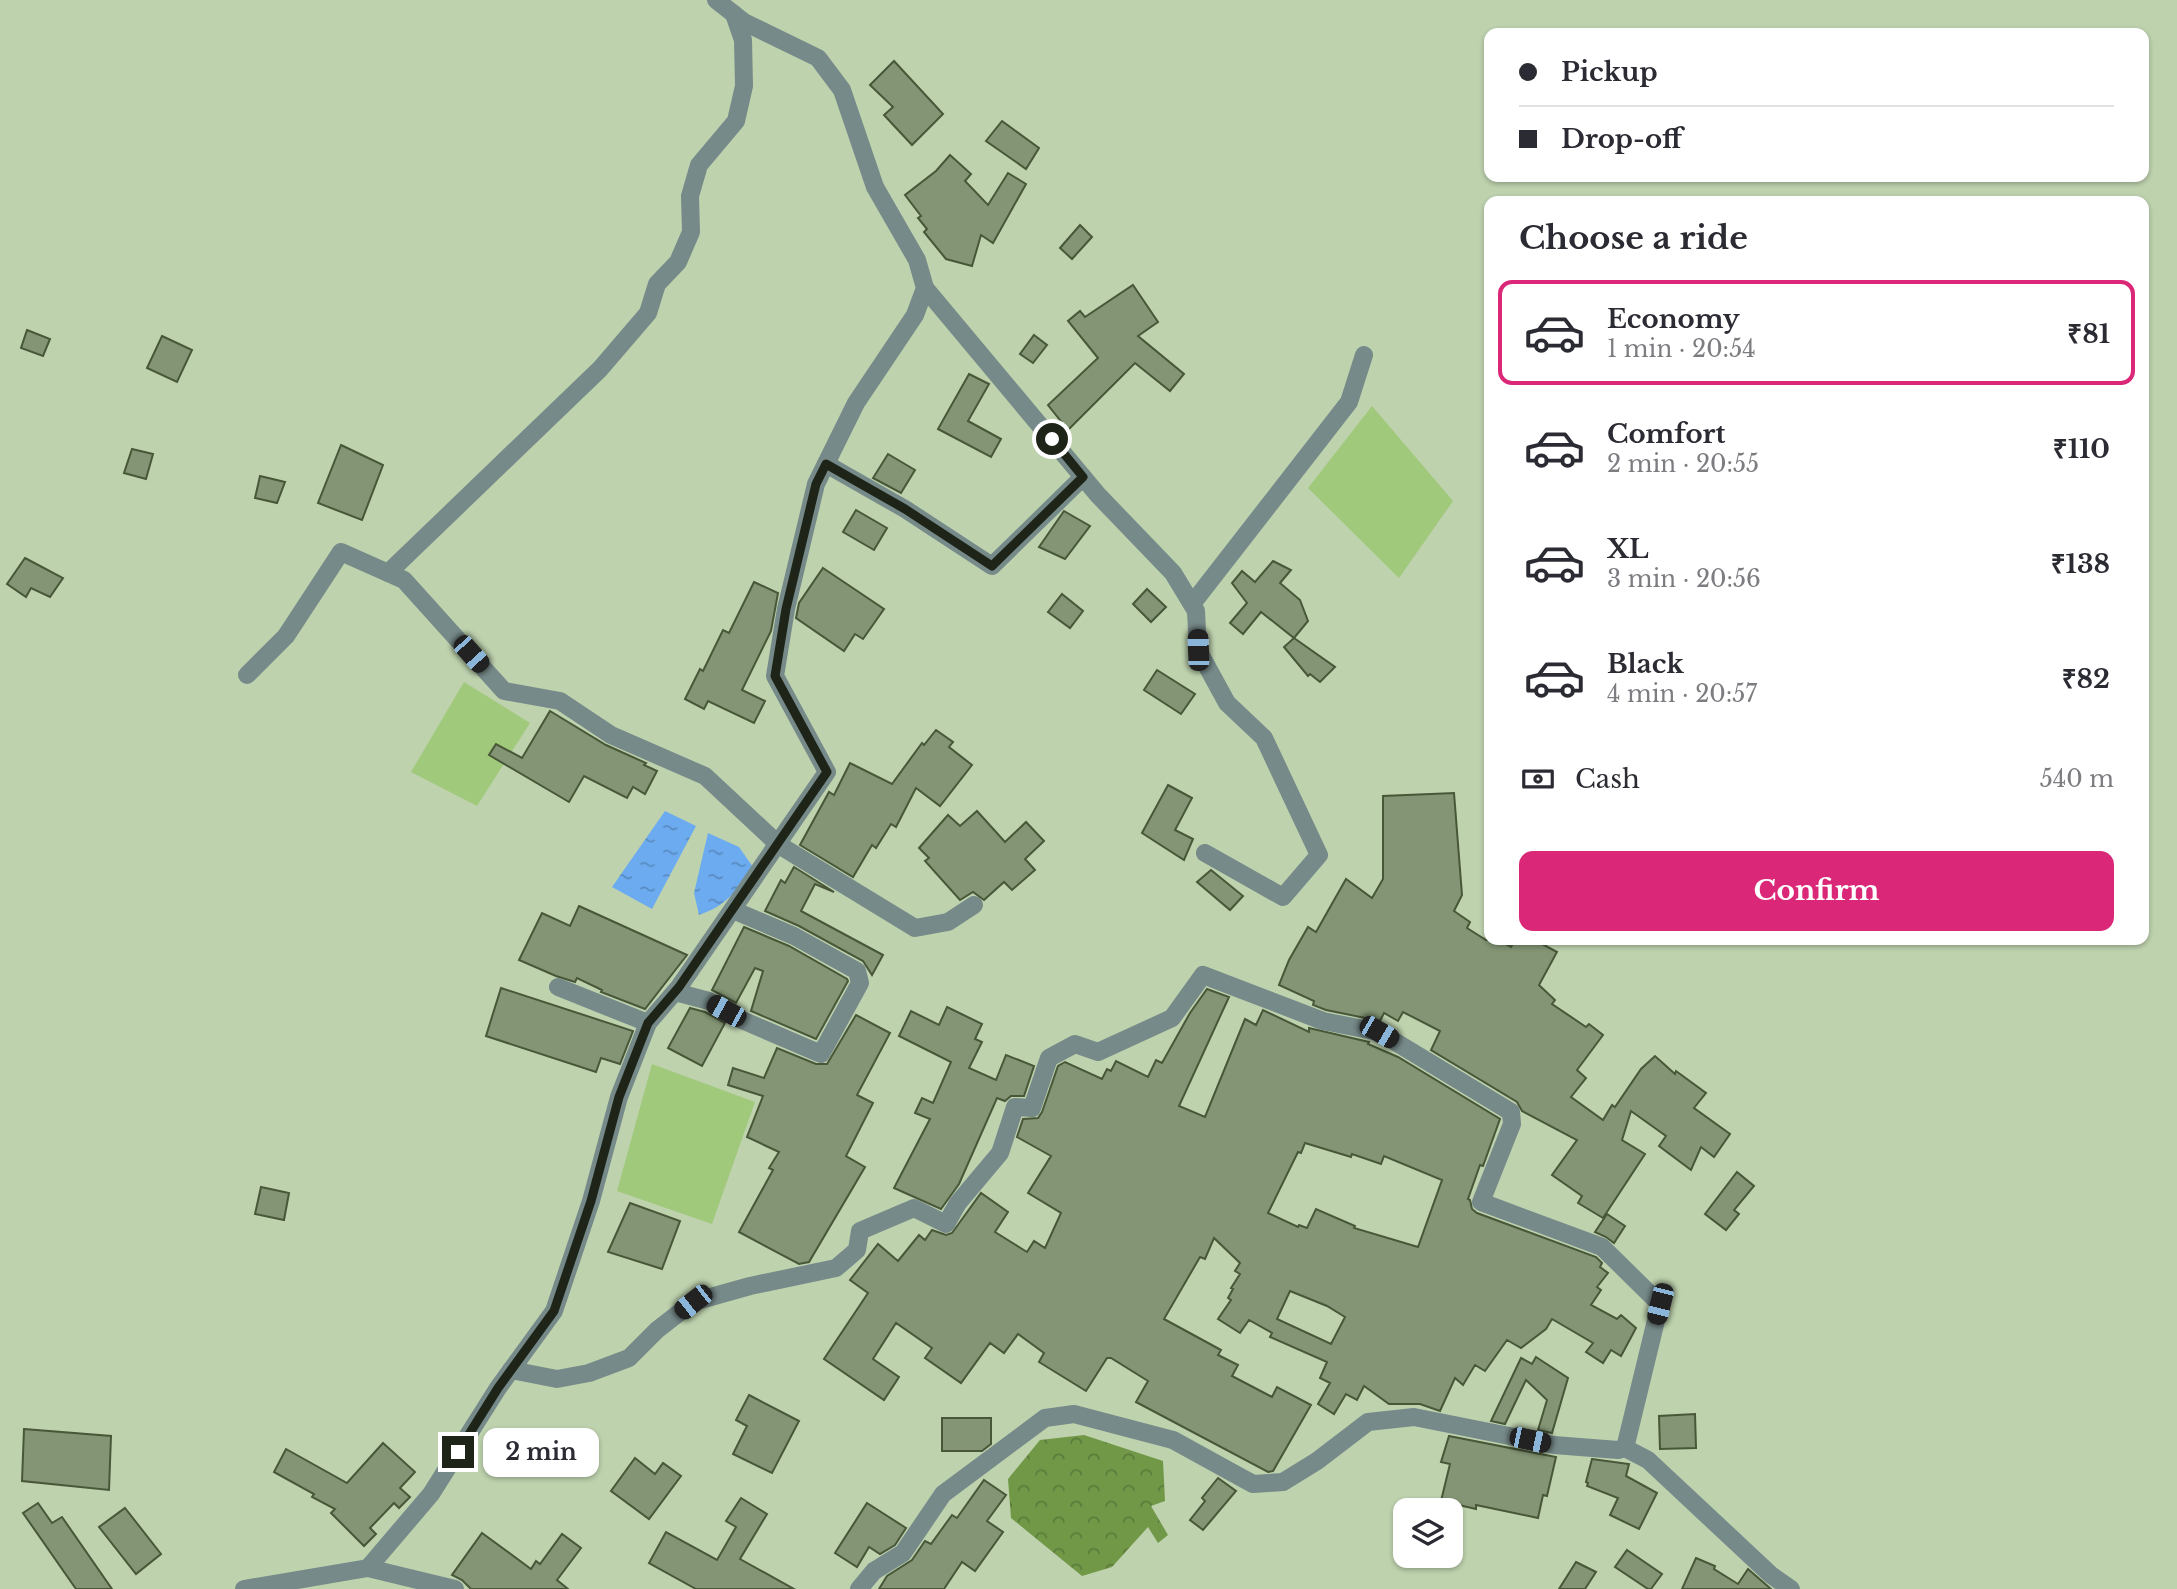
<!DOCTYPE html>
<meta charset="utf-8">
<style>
:root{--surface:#fff;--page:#f2f2f3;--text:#2b2b33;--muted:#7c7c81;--line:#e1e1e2;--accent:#db2777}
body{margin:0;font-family:"Libre Baskerville",serif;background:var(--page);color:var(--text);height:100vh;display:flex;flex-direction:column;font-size:26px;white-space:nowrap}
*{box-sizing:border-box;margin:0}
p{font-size:23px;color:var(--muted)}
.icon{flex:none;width:38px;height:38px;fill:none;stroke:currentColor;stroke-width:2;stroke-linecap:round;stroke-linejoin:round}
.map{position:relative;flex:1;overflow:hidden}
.sheet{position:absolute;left:1484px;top:196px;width:665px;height:749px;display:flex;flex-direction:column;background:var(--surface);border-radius:14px;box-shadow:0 2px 5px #0004}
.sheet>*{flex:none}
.guide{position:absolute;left:1484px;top:28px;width:665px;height:154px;border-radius:14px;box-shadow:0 2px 5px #0004;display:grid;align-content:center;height:154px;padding:0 35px;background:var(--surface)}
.fabs{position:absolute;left:1393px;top:1498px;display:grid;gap:14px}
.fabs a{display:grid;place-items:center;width:70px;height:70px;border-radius:14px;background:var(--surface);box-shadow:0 2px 5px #0004;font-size:35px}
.end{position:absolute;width:32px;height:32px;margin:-16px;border:9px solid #1e2518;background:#fff;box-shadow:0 0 0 4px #fff}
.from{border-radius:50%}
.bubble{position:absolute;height:49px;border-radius:14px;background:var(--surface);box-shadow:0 2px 5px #0004;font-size:23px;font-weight:700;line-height:49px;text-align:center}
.car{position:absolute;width:21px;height:42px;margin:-21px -10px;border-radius:9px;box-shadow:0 0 5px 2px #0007;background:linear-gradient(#222 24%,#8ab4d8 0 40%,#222 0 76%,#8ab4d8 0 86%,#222 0)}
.guide b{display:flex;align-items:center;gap:24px;height:66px;font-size:26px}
.guide b+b{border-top:2px solid var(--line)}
.guide i{width:18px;height:18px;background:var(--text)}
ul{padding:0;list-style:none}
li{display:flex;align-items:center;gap:21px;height:105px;margin:0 14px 10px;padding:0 21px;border:4px solid transparent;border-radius:14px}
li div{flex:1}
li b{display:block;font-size:26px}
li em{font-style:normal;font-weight:700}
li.on{border-color:var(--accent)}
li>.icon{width:63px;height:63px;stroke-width:1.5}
h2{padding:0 35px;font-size:32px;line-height:84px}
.pay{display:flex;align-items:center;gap:18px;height:77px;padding:0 35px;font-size:26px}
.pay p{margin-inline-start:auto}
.cta{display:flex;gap:14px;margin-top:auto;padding:14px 35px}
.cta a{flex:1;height:80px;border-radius:14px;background:var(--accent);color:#fff;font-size:28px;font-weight:700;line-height:80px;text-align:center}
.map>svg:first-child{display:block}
</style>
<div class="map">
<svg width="2177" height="1589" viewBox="0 0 2177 1589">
<defs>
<pattern id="forest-crowns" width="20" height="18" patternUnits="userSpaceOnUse" patternTransform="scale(1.75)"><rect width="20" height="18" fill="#709847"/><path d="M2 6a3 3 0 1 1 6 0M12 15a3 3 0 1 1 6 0" fill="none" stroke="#5b7c3a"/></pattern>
<pattern id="water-ripples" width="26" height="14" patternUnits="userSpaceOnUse" patternTransform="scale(1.75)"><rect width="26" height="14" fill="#6cabef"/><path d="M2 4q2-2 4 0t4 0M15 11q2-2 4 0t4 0" fill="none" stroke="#588bc1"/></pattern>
</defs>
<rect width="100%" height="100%" fill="#bed2ae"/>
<g fill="#a1c97c">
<polygon points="1372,406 1453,501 1399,578 1308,488"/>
<polygon points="464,682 530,723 477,806 411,772"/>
<polygon points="652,1064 755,1102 712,1224 617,1191"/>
</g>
<polygon fill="url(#forest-crowns)" points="1084,1435 1163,1461 1165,1501 1151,1506 1168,1535 1158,1543 1148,1527 1112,1567 1082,1576 1011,1518 1008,1479 1040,1440"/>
<g fill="url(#water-ripples)">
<polygon points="665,811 696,826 652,909 612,887"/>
<path d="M708,833l31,14 14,20c-17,24 -25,38 -54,48l-5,-22z"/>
</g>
<g fill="#839574" stroke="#475738" stroke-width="2" fill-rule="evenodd">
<polygon points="894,61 943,114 912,145 884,115 893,107 870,85"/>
<polygon points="1002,121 1039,148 1026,169 986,141"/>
<polygon points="950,155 971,174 965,181 988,205 1008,173 1026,184 993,243 981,235 972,266 946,259 924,232 927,229 918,218 921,216 905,195 936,171"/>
<polygon points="1080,225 1092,237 1072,259 1060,248"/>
<polygon points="1133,285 1158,322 1138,336 1184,374 1170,391 1135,363 1068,430 1048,405 1098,358 1068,321 1080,311 1085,317"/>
<polygon points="27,330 50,339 43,356 21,348"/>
<polygon points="1034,335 1047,345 1033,363 1020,354"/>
<polygon points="162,336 192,350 177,382 147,368"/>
<polygon points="969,374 989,384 968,421 1001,439 991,457 938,429"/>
<polygon points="341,445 383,465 362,520 318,503"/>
<polygon points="132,449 153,454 146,479 124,473"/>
<polygon points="888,454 915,470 901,493 873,478"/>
<polygon points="260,476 285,482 277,503 255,498"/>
<polygon points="856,510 887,528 874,550 843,532"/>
<polygon points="1064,511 1090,526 1065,559 1039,547"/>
<polygon points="25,558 63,578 50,597 31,588 26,597 7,584"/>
<polygon points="1273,561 1291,570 1280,583 1300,600 1308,621 1294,638 1261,612 1243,634 1230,623 1247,603 1232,583 1242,571 1255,582"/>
<polygon points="823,568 884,609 863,639 855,634 844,651 796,618 799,603"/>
<polygon points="754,582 778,593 771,631 742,690 765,701 754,723 708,701 704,709 685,699 700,669 703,671 723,630 729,633"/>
<polygon points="1147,589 1166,607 1151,622 1133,604"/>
<polygon points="1062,594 1083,611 1070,628 1048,612"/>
<polygon points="1294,638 1335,667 1320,682 1310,674 1308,676 1284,647"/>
<polygon points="1157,670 1195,694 1181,714 1144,690"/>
<polygon points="550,711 606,745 646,763 644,765 657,771 645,794 633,787 627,798 584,776 569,802 489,755 496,744 522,758"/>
<polygon points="936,730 953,742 949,747 972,765 940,806 916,788 896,827 891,824 876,848 872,845 853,877 800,845 829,792 834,795 850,763 892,784 922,743 924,745"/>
<polygon points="1168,785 1192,798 1175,830 1193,839 1184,860 1142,833"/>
<polygon points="1454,793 1462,895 1454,911 1470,922 1467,928 1486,940 1498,940 1511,947 1515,940 1545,940 1542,944 1557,952 1539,985 1555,1000 1552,1004 1586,1027 1589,1024 1603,1035 1577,1070 1586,1078 1571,1097 1603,1120 1612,1105 1615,1107 1641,1069 1655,1056 1675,1074 1676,1071 1706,1093 1694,1108 1730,1134 1714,1157 1701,1147 1691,1170 1659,1146 1666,1136 1631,1111 1622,1140 1645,1154 1603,1218 1578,1203 1582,1196 1552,1175 1577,1140 1522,1111 1517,1102 1431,1050 1440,1031 1403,1012 1398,1021 1384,1013 1380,1021 1326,1010 1313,1005 1314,1001 1279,985 1289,960 1308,927 1316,932 1346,879 1372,898 1383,879 1383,796"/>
<polygon points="977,811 1005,842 1026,822 1044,841 1025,859 1035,870 1012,890 1004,882 984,900 973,892 960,900 925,861 929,858 919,848 948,815 960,826"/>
<polygon points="794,867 834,892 815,884 801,911 883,955 872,975 863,961 799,926 765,911 781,880 785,883"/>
<polygon points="1211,870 1243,896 1230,910 1197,882"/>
<polygon points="579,906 687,955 645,1009 601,992 602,990 577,978 575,982 556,976 519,960 542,913 570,926"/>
<polygon points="744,927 789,946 847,979 848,981 816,1039 751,1011 763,971 755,968 736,1003 712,990"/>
<polygon points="501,988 633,1031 620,1064 601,1058 596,1072 486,1036"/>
<path d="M1207,989l22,8 -50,109 26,11 40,-98 11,6 7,-15 46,22v-4l60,14 -1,2 30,13 102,62 -17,47 -3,-1 -12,34 2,1 2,9 5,4 119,44 6,6 -2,4 8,6 -11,14 4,3 -10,15 26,14 4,-4 15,13 -15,28 -10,-6 -8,13 -17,-11 7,-9 -41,-24 -6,10 -25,19 -14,-8 -22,31 -10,-6 -12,20 -8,-7 -15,33 -20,-7h-31l-25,-18 -7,14 -11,-6 -12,20 -16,-10 12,-21 -10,-5 7,-16 -57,-25 2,-4 -23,-13 -9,13 -22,-14 13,-19 -3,-2 5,-9 -2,-1 9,-14 -5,-3 5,-8 -26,-25 -9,21 -5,-2 -36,62 57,31 -3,5 20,10 -6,11 40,21 5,-10 34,18 -38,66 -5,1 -132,-70 12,-21 -37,-23h-4l-21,33 -47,-29 5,-9 -26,-19 -14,19 -14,-10 -29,40 -36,-25 7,-10 -36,-25 -23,36 26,18 -15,23 -60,-41 44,-66 -18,-13 28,-36 20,17 21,-26 6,5 7,-10 14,5 6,-2 29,-40 27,19 -13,20 32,20 7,-11 11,7 16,-35 -33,-20 23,-37 -34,-19 6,-18 15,-1 4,-6 16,-46 7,-4 37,17 5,-10 4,2 5,-10 32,16 8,-17 6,3 28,-50zM1305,1143l46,14 1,-3 29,10 3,-8 58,24 -24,67 -64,-19 1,-2 -39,-17 -9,19 -8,-3 -1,2 -30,-14 30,-61 3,1zM1290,1291l37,15 18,11 -14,27 -54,-25z"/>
<polygon points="947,1007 982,1024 975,1039 982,1042 969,1068 996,1080 1006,1055 1034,1066 1024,1096 1011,1096 1005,1101 997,1098 959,1184 941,1209 894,1188 930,1119 915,1113 922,1098 933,1103 951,1062 899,1036 911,1011 939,1025"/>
<polygon points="690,1008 705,1012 725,1023 702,1066 668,1048"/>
<polygon points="856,1015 890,1033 857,1095 873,1103 846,1156 865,1167 809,1262 799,1264 739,1232 773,1170 769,1168 779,1152 747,1137 763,1096 728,1085 733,1068 764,1078 777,1048 816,1064 827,1064"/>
<polygon points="1737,1172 1754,1186 1734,1210 1739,1214 1726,1230 1705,1214"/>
<polygon points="261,1187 289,1193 284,1220 255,1214"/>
<polygon points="630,1203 680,1221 662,1269 608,1252"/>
<polygon points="1607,1214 1625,1226 1614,1243 1606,1237 1595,1232"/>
<polygon points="1536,1357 1568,1378 1552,1433 1538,1430 1547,1400 1526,1380 1505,1424 1491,1421 1521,1358 1532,1364"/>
<polygon points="749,1395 799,1421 772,1473 733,1454 747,1426 736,1420"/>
<polygon points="1695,1414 1696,1448 1660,1449 1659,1416"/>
<polygon points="942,1418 991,1418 991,1444 982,1451 942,1451"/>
<polygon points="24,1429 111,1436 109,1490 22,1481"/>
<polygon points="1449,1436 1556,1457 1547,1496 1543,1495 1538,1518 1476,1505 1476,1509 1441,1501 1450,1464 1441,1462"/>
<polygon points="383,1443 415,1472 400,1488 410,1497 399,1508 394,1503 370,1528 376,1534 364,1546 331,1513 335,1509 312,1497 314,1494 274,1472 286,1449 347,1483"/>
<polygon points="635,1458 655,1474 663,1463 681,1476 649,1519 611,1491"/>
<polygon points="1592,1459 1629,1464 1626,1476 1657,1493 1639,1529 1610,1515 1618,1498 1587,1486 1588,1483 1586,1482"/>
<polygon points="1218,1478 1236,1491 1203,1530 1190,1520 1205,1501 1202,1498"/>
<polygon points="984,1480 1006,1495 987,1521 1003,1532 975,1571 962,1562 944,1589 879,1589 887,1576 912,1560 925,1541 931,1544 952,1515 957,1518"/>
<polygon points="741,1498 767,1514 740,1559 794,1589 696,1589 649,1563 666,1532 717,1560 736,1527 726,1521"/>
<polygon points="38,1503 52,1523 62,1517 112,1589 76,1589 23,1513"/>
<polygon points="867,1503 906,1528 895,1545 880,1554 869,1547 857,1567 835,1553"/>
<polygon points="125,1508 161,1554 136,1574 99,1527"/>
<polygon points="482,1533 531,1569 536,1561 540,1564 562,1534 581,1548 557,1580 568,1589 471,1589 462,1580 452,1575"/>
<polygon points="1627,1550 1662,1574 1651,1589 1648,1589 1615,1567"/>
<polygon points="1696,1558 1715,1566 1714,1569 1738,1584 1748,1569 1771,1589 1682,1589"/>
<polygon points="1576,1562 1596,1572 1585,1589 1559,1589"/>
</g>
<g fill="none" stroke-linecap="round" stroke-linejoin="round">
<g stroke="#768a89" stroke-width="18">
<polyline points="925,288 1098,495 1173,573 1196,611 1198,650 1227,703 1264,738 1319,855 1283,897 1205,853"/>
<polyline points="826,464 905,509 992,566 1083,477"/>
<polyline points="388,573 600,369 648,313 657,284 678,262 691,232 690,196 699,165 736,121 744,86 743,40 734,14"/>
<polyline points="1192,604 1349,402 1364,355"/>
<polyline points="247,675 286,636 341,552 404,580 504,691 560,701 611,735 705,776 779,845 915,928 948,922 974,905"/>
<polyline points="558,987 648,1023"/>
<polyline points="675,992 709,1001 742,1020 821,1054 860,983 857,971 794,936 733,910"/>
<polyline points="511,1370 557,1379 589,1373 629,1358 657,1330 693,1302 750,1286 836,1268 857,1250 860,1231 914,1208 946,1224 958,1203 1000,1153 1015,1107 1032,1108 1049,1058 1075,1044 1098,1052 1172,1018 1203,975 1323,1021 1379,1032 1511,1112 1512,1124 1481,1202 1602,1247 1660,1304 1625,1448"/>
<polyline points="368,1568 431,1494 498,1388 554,1311 591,1201 619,1097 648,1023 679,987 827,772 775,676 786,609 816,484 856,403 915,315 925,288 917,260 875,187 842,90 818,58 744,22 716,0"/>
<polyline points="244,1589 368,1568 455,1589"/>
<polyline points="859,1589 874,1571 903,1553 943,1494 1045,1418 1074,1414 1173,1440 1253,1484 1283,1482 1317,1461 1368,1422 1414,1417 1554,1445 1618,1450 1625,1448 1648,1460 1771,1575 1791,1589"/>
</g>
</g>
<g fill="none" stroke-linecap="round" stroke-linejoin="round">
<polyline stroke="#1e2518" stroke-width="9" points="458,1452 498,1388 554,1311 591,1201 619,1097 648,1023 679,987 827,772 775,676 786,609 816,484 826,464 905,509 992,566 1083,477 1052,439"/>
</g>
</svg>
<div class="fabs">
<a><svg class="icon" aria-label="layers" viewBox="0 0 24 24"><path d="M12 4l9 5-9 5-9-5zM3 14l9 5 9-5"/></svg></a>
</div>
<i class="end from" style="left:1052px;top:439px"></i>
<i class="end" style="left:458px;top:1452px"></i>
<div class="bubble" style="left:483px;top:1428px;width:116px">2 min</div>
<i class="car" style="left:1198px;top:650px;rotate:358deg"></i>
<i class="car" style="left:471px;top:654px;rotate:138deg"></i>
<i class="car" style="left:726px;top:1011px;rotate:299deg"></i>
<i class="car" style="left:1379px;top:1032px;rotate:120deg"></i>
<i class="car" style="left:693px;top:1302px;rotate:232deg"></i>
<i class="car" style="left:1660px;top:1304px;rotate:194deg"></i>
<i class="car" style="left:1530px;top:1440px;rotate:102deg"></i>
<div class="guide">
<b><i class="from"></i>Pickup</b>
<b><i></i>Drop-off</b>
</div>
<section class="sheet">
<h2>Choose a ride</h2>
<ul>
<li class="on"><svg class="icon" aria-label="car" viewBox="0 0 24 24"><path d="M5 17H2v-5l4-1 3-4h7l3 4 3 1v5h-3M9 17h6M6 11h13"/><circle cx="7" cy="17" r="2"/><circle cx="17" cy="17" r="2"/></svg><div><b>Economy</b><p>1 min · 20:54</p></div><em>₹81</em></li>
<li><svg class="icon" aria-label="car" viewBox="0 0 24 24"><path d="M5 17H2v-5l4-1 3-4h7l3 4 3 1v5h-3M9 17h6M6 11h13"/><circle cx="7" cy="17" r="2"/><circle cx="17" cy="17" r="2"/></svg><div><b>Comfort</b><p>2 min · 20:55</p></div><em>₹110</em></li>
<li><svg class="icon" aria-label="car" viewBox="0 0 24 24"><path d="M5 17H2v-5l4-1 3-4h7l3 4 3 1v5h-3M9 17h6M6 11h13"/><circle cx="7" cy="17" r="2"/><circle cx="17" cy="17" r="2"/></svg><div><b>XL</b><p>3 min · 20:56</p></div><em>₹138</em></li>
<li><svg class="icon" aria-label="car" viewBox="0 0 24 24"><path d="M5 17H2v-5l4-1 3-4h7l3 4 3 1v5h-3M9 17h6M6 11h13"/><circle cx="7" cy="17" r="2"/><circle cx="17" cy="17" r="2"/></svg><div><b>Black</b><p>4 min · 20:57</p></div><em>₹82</em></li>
</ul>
<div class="pay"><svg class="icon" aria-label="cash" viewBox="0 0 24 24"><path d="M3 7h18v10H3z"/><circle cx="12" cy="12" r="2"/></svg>Cash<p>540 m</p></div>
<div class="cta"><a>Confirm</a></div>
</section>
</div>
